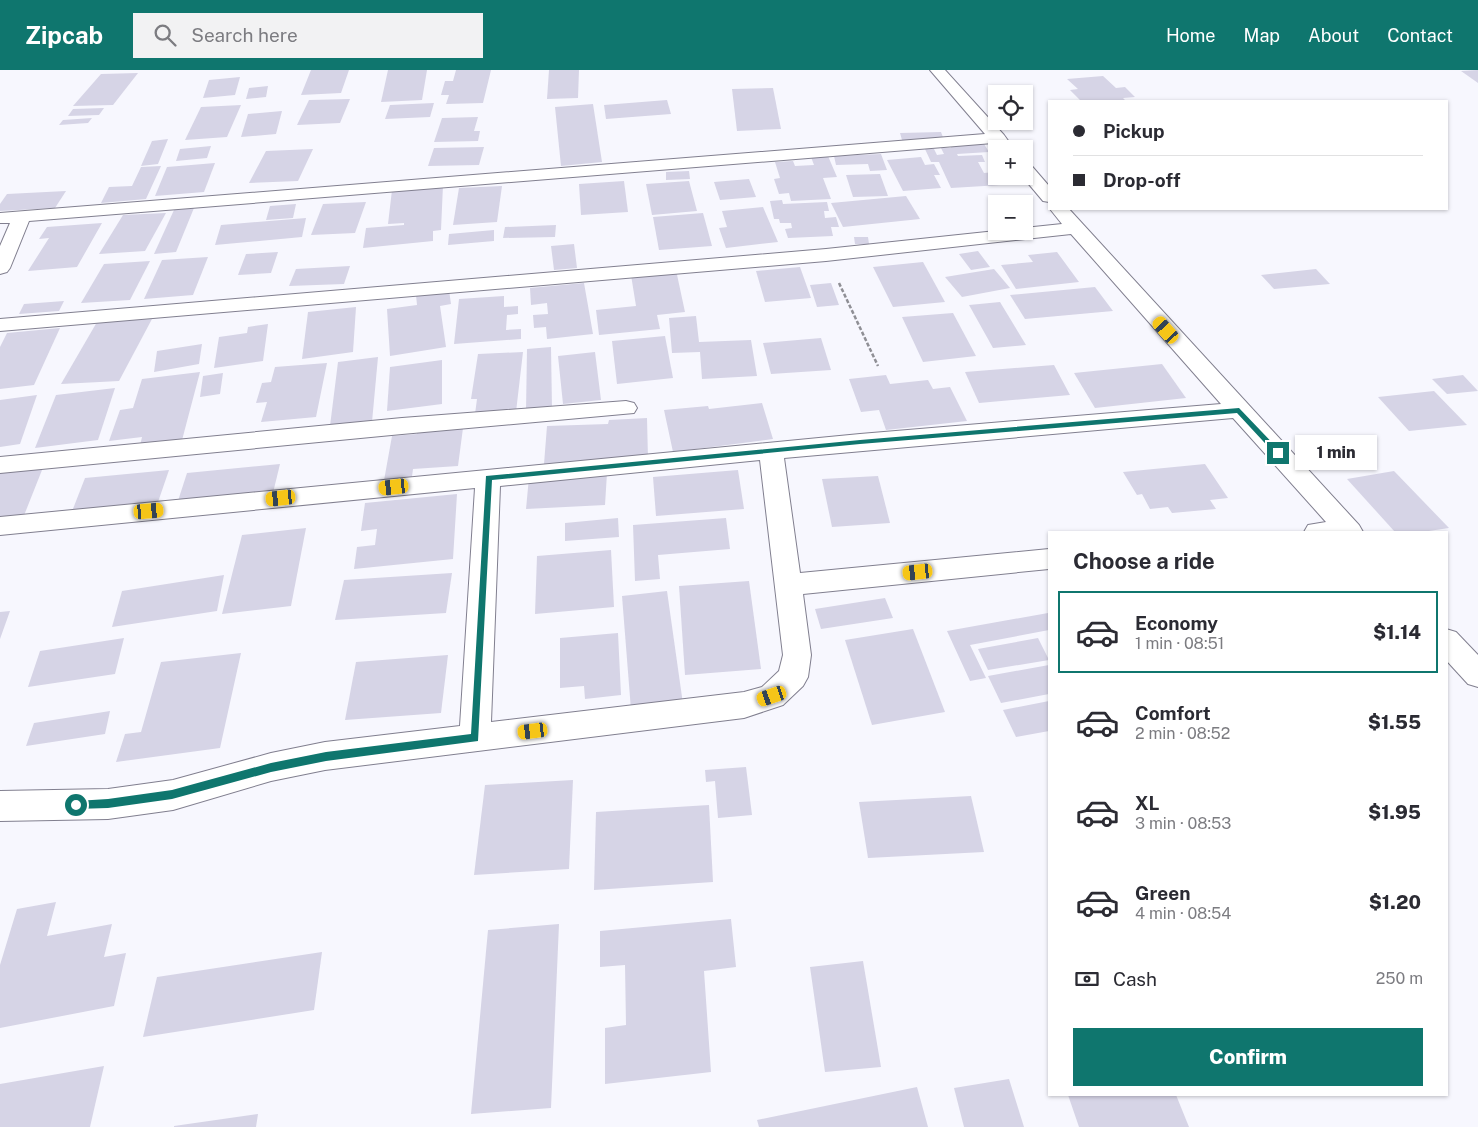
<!DOCTYPE html>
<meta charset="utf-8">
<style>
:root{--surface:#fff;--page:#f2f2f3;--text:#2b2b33;--muted:#7c7c81;--line:#e1e1e2;--accent:#0f766e}
body{margin:0;font-family:"Public Sans",sans-serif;background:var(--page);color:var(--text);height:100vh;display:flex;flex-direction:column;font-size:19px;white-space:nowrap}
*{box-sizing:border-box;margin:0}
p{font-size:16px;color:var(--muted)}
.icon{flex:none;width:28px;height:28px;fill:none;stroke:currentColor;stroke-width:2;stroke-linecap:round;stroke-linejoin:round}
.map{position:relative;flex:1;overflow:hidden}
.drawer{position:absolute;left:1048px;top:461px;width:400px;height:565px;display:flex;flex-direction:column;background:var(--surface);border-radius:0px;box-shadow:0 1px 4px #0004}
.drawer>*{flex:none}
.guide{position:absolute;left:1048px;top:30px;width:400px;height:110px;border-radius:0px;box-shadow:0 1px 4px #0004;display:grid;align-content:center;height:110px;padding:0 25px;background:var(--surface)}
.fabs{position:absolute;left:988px;top:15px;display:grid;gap:10px}
.fabs a{display:grid;place-items:center;width:45px;height:45px;border-radius:0px;background:var(--surface);box-shadow:0 1px 4px #0004;font-size:25px}
.end{position:absolute;width:22px;height:22px;margin:-11px;border:6px solid #0f766e;background:#fff;box-shadow:0 0 0 2px #fff}
.from{border-radius:50%}
.bubble{position:absolute;height:35px;border-radius:0px;background:var(--surface);box-shadow:0 1px 4px #0004;font-size:16px;font-weight:800;line-height:35px;text-align:center}
.car{position:absolute;width:15px;height:30px;margin:-15px -8px;border-radius:6px;box-shadow:0 0 4px 1px #0007;background:linear-gradient(#f5c518 24%,#345 0 40%,#f5c518 0 76%,#345 0 86%,#f5c518 0)}
.guide b{display:flex;align-items:center;gap:18px;height:48px;font-size:19px}
.guide b+b{border-top:1px solid var(--line)}
.guide i{width:12px;height:12px;background:var(--text)}
ul{padding:0;list-style:none}
li{display:flex;align-items:center;gap:15px;height:82px;margin:0 10px 8px;padding:0 15px;border:2px solid transparent;border-radius:0px}
li div{flex:1}
li b{display:block;font-size:19px}
li em{font-style:normal;font-weight:800}
li.active{border-color:var(--accent)}
li>.icon{width:45px;height:45px;stroke-width:1.5}
h2{padding:0 25px;font-size:22px;line-height:60px}
.pay{display:flex;align-items:center;gap:12px;height:55px;padding:0 25px;font-size:19px}
.pay p{margin-inline-start:auto}
.action{display:flex;gap:10px;margin-top:auto;padding:10px 25px}
.action a{flex:1;height:58px;border-radius:0px;background:var(--accent);color:#fff;font-size:20px;font-weight:800;line-height:58px;text-align:center}
header{display:flex;align-items:center;gap:30px;box-sizing:border-box;height:70px;padding:0 25px;background:var(--accent);color:#fff}
header strong{font-size:24px}
nav{display:flex;gap:28px;margin-inline-start:auto;font-size:18px}
.search{width:350px;height:45px;background:var(--page);display:flex;align-items:center;gap:12px;box-sizing:border-box;padding:0 18px;border-radius:0px;color:var(--muted);font-size:19px}
.map>svg:first-child{display:block}
</style>
<header>
<strong>Zipcab</strong>
<div class="search"><svg class="icon" aria-label="search" viewBox="0 0 24 24"><circle cx="10" cy="10" r="6"/><path d="M15 15l6 6"/></svg>Search here</div>
<nav><a>Home</a><a>Map</a><a>About</a><a>Contact</a></nav>
</header>
<div class="map">
<svg width="1478" height="1057" viewBox="0 0 1478 1057">
<rect width="100%" height="100%" fill="#f7f7fe"/>
<g fill="#d6d4e6">
<polygon points="311,0 349,0 341,23 301,25"/>
<polygon points="388,0 427,0 422,30 381,32"/>
<polygon points="456,0 491,0 483,33 446,34 449,25 441,25 445,11 453,11"/>
<polygon points="549,0 579,0 578,28 547,29"/>
<polygon points="1478,0 1478,13 1461,1"/>
<polygon points="138,3 113,35 73,36 101,4"/>
<polygon points="1103,6 1116,18 1125,17 1135,27 1123,28 1126,31 1081,31 1070,20 1078,19 1067,9"/>
<polygon points="240,7 235,25 203,28 209,10"/>
<polygon points="268,16 266,27 246,29 249,18"/>
<polygon points="773,18 781,59 737,61 732,19"/>
<polygon points="350,29 340,53 297,55 309,30"/>
<polygon points="667,30 671,44 606,49 604,35"/>
<polygon points="434,33 430,47 385,49 390,35"/>
<polygon points="593,34 602,92 561,96 555,37"/>
<polygon points="241,35 227,67 185,70 201,37"/>
<polygon points="104,38 99,45 68,46 73,39"/>
<polygon points="282,41 276,64 241,67 248,44"/>
<polygon points="478,47 474,61 480,61 478,71 434,72 442,48"/>
<polygon points="92,48 88,53 59,55 63,50"/>
<polygon points="941,62 944,70 902,70 900,63"/>
<polygon points="168,69 158,94 141,96 152,71"/>
<polygon points="984,74 989,82 957,84 958,86 982,85 985,92 978,92 984,103 994,102 1001,115 951,118 939,92 931,92 925,79 934,79 937,85 944,84 941,78 951,78 950,76"/>
<polygon points="211,76 207,88 176,91 180,79"/>
<polygon points="484,77 479,95 428,96 434,78"/>
<polygon points="313,79 298,111 249,113 266,81"/>
<polygon points="881,84 887,100 870,101 868,94 836,95 834,86"/>
<polygon points="828,86 837,107 823,108 831,129 791,131 789,123 779,124 774,109 780,108 775,92 793,91 795,96 814,95 811,87"/>
<polygon points="921,87 925,95 934,94 940,105 934,105 941,118 903,121 887,90"/>
<polygon points="215,93 204,122 155,126 167,97"/>
<polygon points="161,96 146,129 101,133 109,117 132,116 141,97"/>
<polygon points="689,101 690,109 666,110 666,102"/>
<polygon points="880,104 888,126 853,127 846,105"/>
<polygon points="749,109 756,127 720,130 714,112"/>
<polygon points="624,111 628,142 581,145 579,114"/>
<polygon points="689,111 697,141 652,145 646,114"/>
<polygon points="443,115 441,160 433,161 433,171 363,178 366,158 404,155 404,153 388,154 392,120"/>
<polygon points="502,116 497,152 453,155 459,118"/>
<polygon points="66,121 55,138 0,141 0,134 7,124"/>
<polygon points="906,126 920,149 843,157 831,133"/>
<polygon points="782,130 783,134 827,132 829,141 824,141 825,148 836,147 839,157 831,157 833,166 788,168 785,159 792,158 791,153 780,153 779,149 774,149 770,131"/>
<polygon points="366,132 355,163 311,165 323,134"/>
<polygon points="296,134 293,148 266,150 270,136"/>
<polygon points="763,137 778,172 726,178 719,158 727,157 722,141"/>
<polygon points="194,138 176,182 154,184 174,140"/>
<polygon points="166,143 145,181 99,184 123,145"/>
<polygon points="703,143 712,176 659,180 653,147"/>
<polygon points="306,148 302,167 215,175 221,155"/>
<polygon points="102,153 77,197 28,201 49,168 39,169 47,157"/>
<polygon points="556,155 555,167 503,168 505,157"/>
<polygon points="494,160 494,171 448,175 449,164"/>
<polygon points="854,167 868,167 869,174 855,174"/>
<polygon points="574,174 577,198 554,200 551,176"/>
<polygon points="978,181 990,197 971,200 959,184"/>
<polygon points="278,182 271,203 238,205 246,184"/>
<polygon points="1057,182 1079,212 1016,219 1001,195 1033,192 1028,185"/>
<polygon points="208,187 193,225 144,229 162,190"/>
<polygon points="150,191 130,230 81,233 104,194"/>
<polygon points="923,192 945,232 893,237 873,197"/>
<polygon points="350,196 344,214 289,216 296,199"/>
<polygon points="800,197 811,228 765,232 756,201"/>
<polygon points="994,199 1010,218 962,227 945,207"/>
<polygon points="1316,199 1330,214 1274,219 1261,205"/>
<polygon points="676,200 685,242 657,245 660,259 599,265 596,240 636,236 631,205"/>
<polygon points="584,213 593,264 547,269 546,257 534,258 533,245 548,244 547,233 531,235 530,218"/>
<polygon points="831,213 839,235 817,237 810,215"/>
<polygon points="1095,217 1113,241 1025,249 1010,225"/>
<polygon points="449,220 451,234 440,236 446,277 390,286 387,239 417,235 416,225"/>
<polygon points="504,226 504,237 518,236 518,244 507,245 506,260 521,259 521,269 454,274 459,229"/>
<polygon points="64,231 59,241 19,244 24,234"/>
<polygon points="1000,232 1026,275 993,278 969,235"/>
<polygon points="356,237 353,282 302,289 308,242"/>
<polygon points="953,243 976,286 923,292 902,247"/>
<polygon points="696,246 699,272 751,270 757,306 702,309 700,282 672,283 669,248"/>
<polygon points="152,249 119,311 61,314 97,252"/>
<polygon points="268,254 263,291 214,298 219,267 247,263 248,257"/>
<polygon points="60,258 34,315 0,319 0,277 7,263"/>
<polygon points="665,266 673,308 617,314 612,271"/>
<polygon points="821,268 831,300 771,304 763,273"/>
<polygon points="202,274 199,294 154,302 157,281"/>
<polygon points="551,277 552,339 526,341 527,279"/>
<polygon points="523,282 516,342 475,344 477,329 471,329 478,284"/>
<polygon points="595,282 601,330 563,334 558,286"/>
<polygon points="378,287 372,352 330,356 338,292"/>
<polygon points="442,290 442,334 387,341 390,297"/>
<polygon points="327,293 316,347 261,352 267,332 256,333 262,313 271,312 275,297"/>
<polygon points="1162,294 1186,328 1095,338 1074,303"/>
<polygon points="1054,295 1070,325 979,333 965,302"/>
<polygon points="200,302 181,374 139,380 142,367 109,371 120,340 133,338 142,309"/>
<polygon points="223,303 220,324 200,327 203,306"/>
<polygon points="886,305 890,314 928,310 933,319 950,317 967,351 886,360 879,340 861,342 849,309"/>
<polygon points="1463,305 1478,321 1447,324 1432,309"/>
<polygon points="115,318 98,370 35,378 56,325"/>
<polygon points="1434,321 1467,355 1409,361 1378,327"/>
<polygon points="37,325 20,374 0,377 0,330"/>
<polygon points="762,333 773,369 673,382 664,340 708,336 709,339"/>
<polygon points="647,348 648,389 544,394 547,356 608,354 609,350"/>
<polygon points="463,358 458,396 413,399 411,414 383,416 392,366 417,364 417,361"/>
<polygon points="280,394 272,427 176,437 187,403"/>
<polygon points="1205,394 1228,428 1210,430 1216,439 1172,443 1168,437 1150,439 1142,424 1137,425 1123,402"/>
<polygon points="44,395 23,448 0,451 0,401"/>
<polygon points="169,400 157,435 71,444 85,408"/>
<polygon points="738,400 744,439 656,446 653,407"/>
<polygon points="1394,401 1449,458 1422,462 1395,462 1347,409"/>
<polygon points="607,403 605,435 526,439 529,407"/>
<polygon points="878,406 890,453 832,457 822,409"/>
<polygon points="457,424 453,489 354,499 357,477 375,475 377,459 361,461 365,433"/>
<polygon points="618,448 619,467 565,471 565,453"/>
<polygon points="726,448 730,479 658,485 660,509 635,511 633,455"/>
<polygon points="306,458 291,536 222,544 242,465"/>
<polygon points="611,480 614,537 535,544 537,486"/>
<polygon points="452,503 446,543 335,550 344,510"/>
<polygon points="224,505 217,541 112,557 122,521"/>
<polygon points="749,511 761,599 685,605 679,516"/>
<polygon points="667,521 683,634 631,640 622,526"/>
<polygon points="885,528 893,548 821,559 815,539"/>
<polygon points="10,541 0,569 0,542"/>
<polygon points="1048,543 1049,560 970,575 986,608 970,611 947,561"/>
<polygon points="913,559 945,642 872,655 845,570"/>
<polygon points="618,563 621,625 585,629 584,616 560,618 560,568"/>
<polygon points="124,568 115,604 28,617 40,581"/>
<polygon points="1038,568 1049,590 988,600 978,579"/>
<polygon points="241,583 220,678 116,692 125,664 141,662 161,592"/>
<polygon points="448,585 441,643 345,650 356,592"/>
<polygon points="1049,595 1049,624 1001,633 988,606"/>
<polygon points="1049,631 1049,661 1016,667 1003,640"/>
<polygon points="110,641 105,664 26,676 34,653"/>
<polygon points="746,697 752,745 718,748 715,711 706,712 705,700"/>
<polygon points="573,710 569,799 474,805 485,715"/>
<polygon points="971,726 984,782 868,788 859,732"/>
<polygon points="709,735 713,812 594,820 596,742"/>
<polygon points="56,832 47,866 112,854 104,887 126,883 114,936 0,958 0,895 17,839"/>
<polygon points="731,849 736,897 704,901 711,1002 605,1014 605,958 626,955 625,895 600,897 600,861"/>
<polygon points="559,854 551,1038 471,1044 488,860"/>
<polygon points="322,882 314,940 143,967 157,907"/>
<polygon points="863,891 881,997 825,1002 810,897"/>
<polygon points="104,996 90,1057 0,1057 0,1014"/>
<polygon points="1009,1009 1024,1057 964,1057 954,1018"/>
<polygon points="917,1017 928,1057 759,1057 757,1050"/>
<polygon points="1068,1025 1176,1025 1189,1057 1079,1057"/>
<polygon points="258,1044 256,1057 174,1057 174,1056"/>
</g>
<g fill="none" stroke-linecap="round" stroke-linejoin="round">
<defs>
<g id="minor">
<polygon points="930,0 945,0 1004,65 1014,79 998,79 993,73 29,151 10,198 7,202 0,204 0,176 10,153 0,153 0,143 985,64"/>
<polygon points="1024,93 1030,94 1049,116 1049,132 1043,131 1022,106 1024,106"/>
<path d="M1050,139h19l290,316 4,7h-59l4,-7 18,-3 -93,-104 -449,40 16,115 249,-24v20l-246,25 8,61 -3,22 -5,9 -20,19 -39,13 -419,52 -54,11 -98,29 -65,9 -108,2v-30l108,-2 65,-9 98,-27 54,-11 135,-16 15,-238 -475,47v-18l860,-83 361,-30 -150,-170 -245,27 -826,70v-12l826,-70 170,-18h28v-3l38,-4zM760,390l23,195 -4,16 -17,16 -18,5 -253,30 9,-236z"/>
<polygon points="626,331 634,333 637,338 634,343 402,364 0,403 0,387 402,348"/>
<polygon points="1446,559 1456,562 1478,585 1478,617 1468,614 1446,590"/>
</g>
</defs>
<use href="#minor" stroke="#817f8f" stroke-width="2"/>
<polyline stroke="#8f8f95" stroke-width="2.5" stroke-dasharray="4 2" stroke-linecap="butt" points="839,213 878,296"/>
<use href="#minor" fill="#fff" fill-rule="evenodd"/>
</g>
<polygon fill="#0f766e" points="1239,338 1280,381 1280,384 1275,384 1237,343 860,374 492,410 478,671 326,691 271,702 172,729 108,738 76,739 71,735 76,731 108,729 172,720 271,693 326,682 471,664 486,406 860,370"/>
</svg>
<div class="fabs">
<a><svg class="icon" aria-label="locate" viewBox="0 0 24 24"><circle cx="12" cy="12" r="6"/><path d="M12 2v4M12 18v4M2 12h4M18 12h4"/></svg></a>
<a>+</a>
<a>−</a>
</div>
<i class="end from" style="left:76px;top:735px"></i>
<i class="end" style="left:1278px;top:383px"></i>
<div class="bubble" style="left:1295px;top:365px;width:82px">1 min</div>
<i class="car" style="left:1166px;top:260px;rotate:318deg"></i>
<i class="car" style="left:394px;top:417px;rotate:264deg"></i>
<i class="car" style="left:281px;top:428px;rotate:264deg"></i>
<i class="car" style="left:149px;top:441px;rotate:85deg"></i>
<i class="car" style="left:918px;top:502px;rotate:264deg"></i>
<i class="car" style="left:772px;top:626px;rotate:251deg"></i>
<i class="car" style="left:533px;top:661px;rotate:263deg"></i>
<div class="guide">
<b><i class="from"></i>Pickup</b>
<b><i></i>Drop-off</b>
</div>
<section class="drawer">
<h2>Choose a ride</h2>
<ul>
<li class="active"><svg class="icon" aria-label="car" viewBox="0 0 24 24"><path d="M5 17H2v-5l4-1 3-4h7l3 4 3 1v5h-3M9 17h6M6 11h13"/><circle cx="7" cy="17" r="2"/><circle cx="17" cy="17" r="2"/></svg><div><b>Economy</b><p>1 min · 08:51</p></div><em>$1.14</em></li>
<li><svg class="icon" aria-label="car" viewBox="0 0 24 24"><path d="M5 17H2v-5l4-1 3-4h7l3 4 3 1v5h-3M9 17h6M6 11h13"/><circle cx="7" cy="17" r="2"/><circle cx="17" cy="17" r="2"/></svg><div><b>Comfort</b><p>2 min · 08:52</p></div><em>$1.55</em></li>
<li><svg class="icon" aria-label="car" viewBox="0 0 24 24"><path d="M5 17H2v-5l4-1 3-4h7l3 4 3 1v5h-3M9 17h6M6 11h13"/><circle cx="7" cy="17" r="2"/><circle cx="17" cy="17" r="2"/></svg><div><b>XL</b><p>3 min · 08:53</p></div><em>$1.95</em></li>
<li><svg class="icon" aria-label="car" viewBox="0 0 24 24"><path d="M5 17H2v-5l4-1 3-4h7l3 4 3 1v5h-3M9 17h6M6 11h13"/><circle cx="7" cy="17" r="2"/><circle cx="17" cy="17" r="2"/></svg><div><b>Green</b><p>4 min · 08:54</p></div><em>$1.20</em></li>
</ul>
<div class="pay"><svg class="icon" aria-label="cash" viewBox="0 0 24 24"><path d="M3 7h18v10H3z"/><circle cx="12" cy="12" r="2"/></svg>Cash<p>250 m</p></div>
<div class="action"><a>Confirm</a></div>
</section>
</div>
